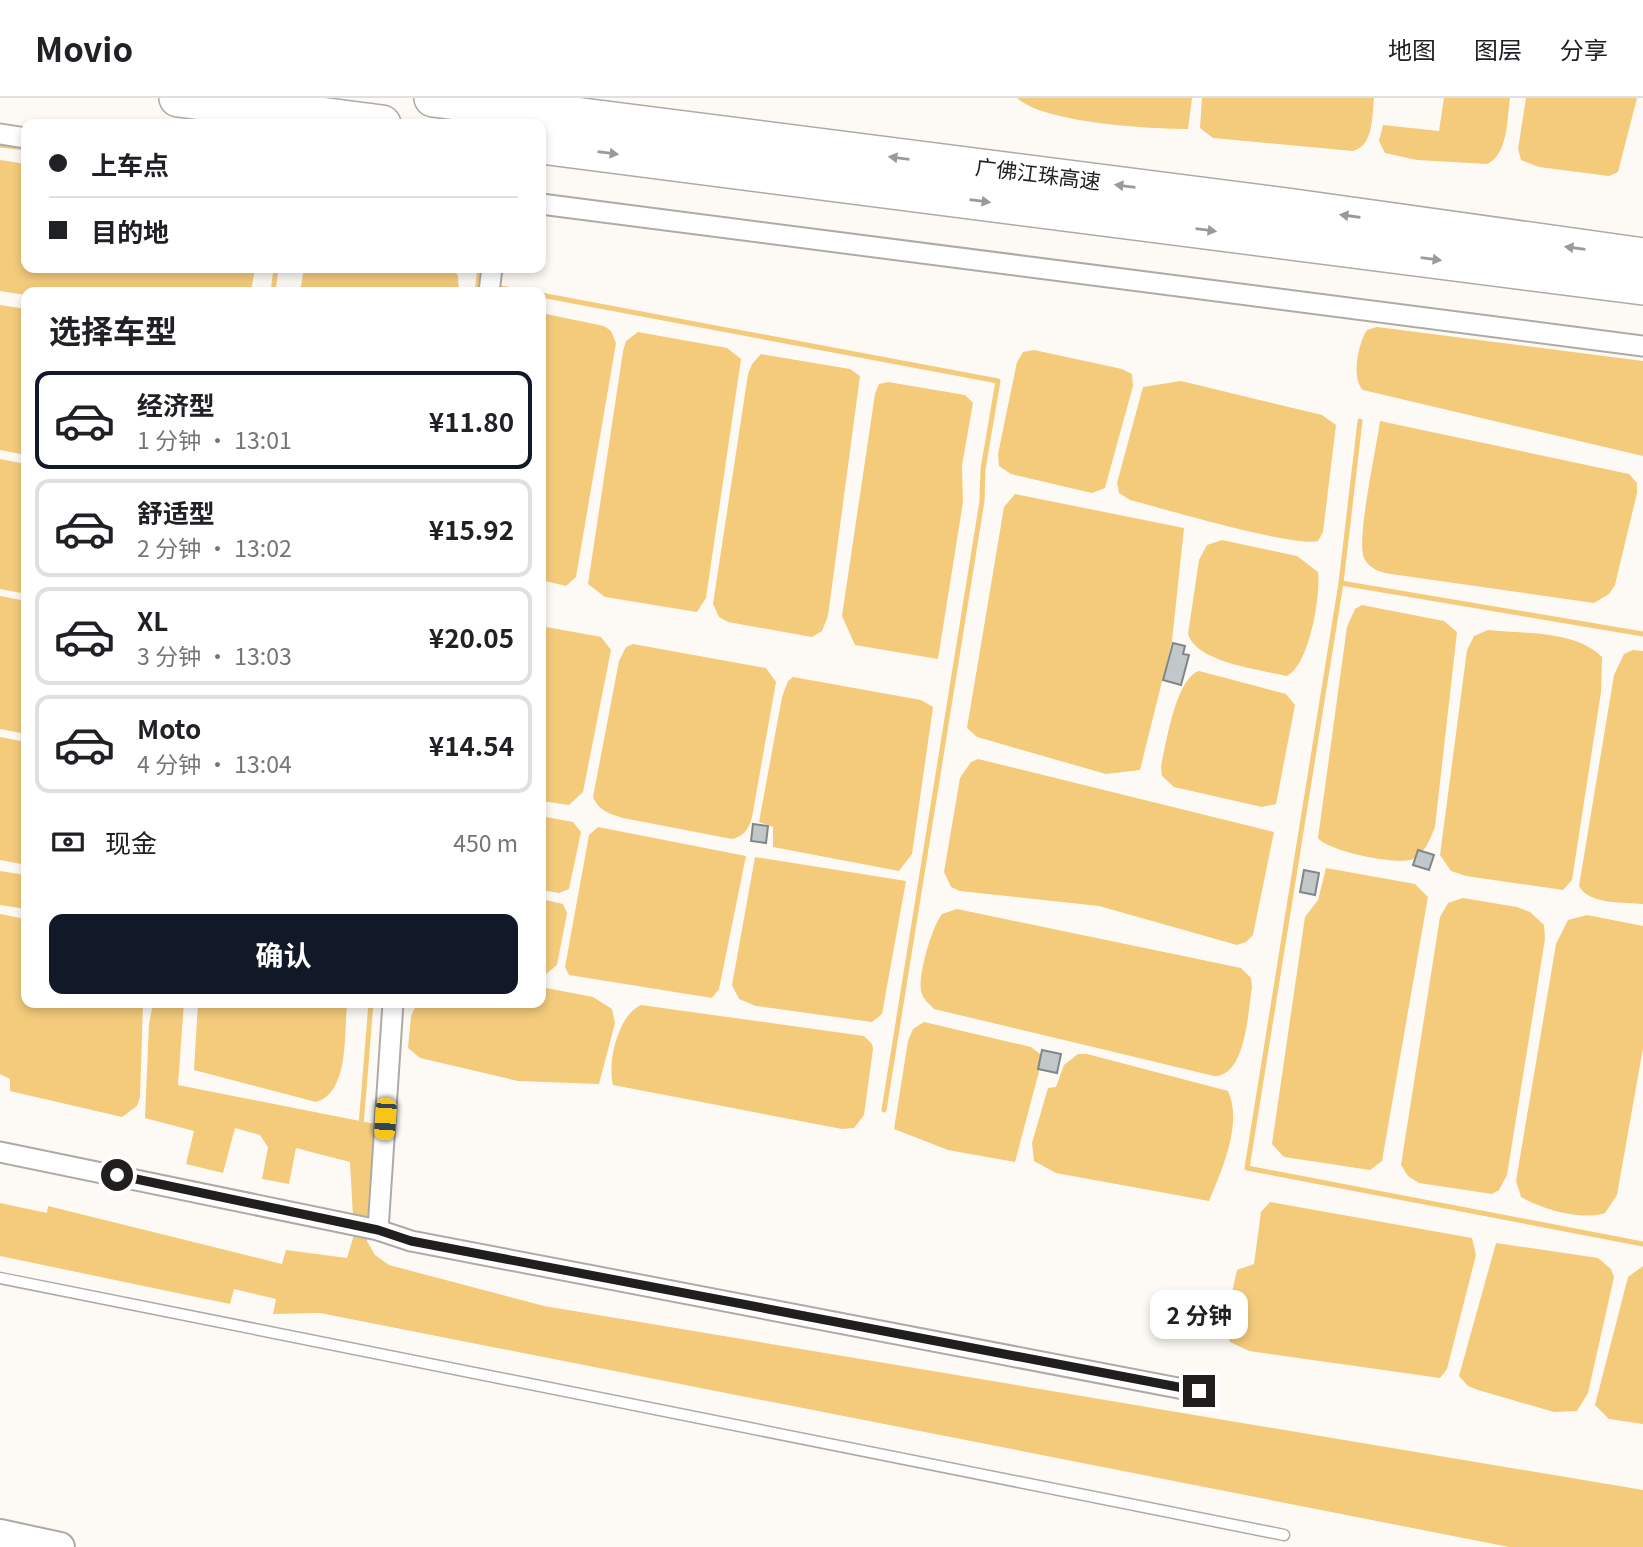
<!DOCTYPE html>
<html lang="zh">
<meta charset="utf-8">
<style>
:root{--surface:#fff;--page:#f6f6f6;--text:#202124;--muted:#757577;--line:#e0e0e0;--accent:#111827}
body{margin:0;font-family:Georgia,"Noto Sans SC",serif;background:var(--page);color:var(--text);height:100vh;display:flex;flex-direction:column;font-size:26px;white-space:nowrap}
*{box-sizing:border-box;margin:0}
p{font-size:23px;color:var(--muted)}
.icon{flex:none;width:38px;height:38px;fill:none;stroke:currentColor;stroke-width:2;stroke-linecap:round;stroke-linejoin:round}
.map{position:relative;flex:1;overflow:hidden}
.sheet{position:absolute;left:21px;top:189px;width:525px;height:721px;display:flex;flex-direction:column;background:var(--surface);border-radius:14px;box-shadow:0 4px 10px #0003}
.sheet>*{flex:none}
.guide{position:absolute;left:21px;top:21px;width:525px;height:154px;border-radius:14px;box-shadow:0 4px 10px #0003;display:grid;align-content:center;height:154px;padding:0 28px;background:var(--surface)}
.end{position:absolute;width:32px;height:32px;margin:-16px;border:9px solid #201f1d;background:#fff;box-shadow:0 0 0 4px #fff}
.from{border-radius:50%}
.bubble{position:absolute;height:49px;border-radius:14px;background:var(--surface);box-shadow:0 4px 10px #0003;font-size:23px;font-weight:700;line-height:49px;text-align:center}
.car{position:absolute;width:21px;height:42px;margin:-21px -10px;border-radius:9px;box-shadow:0 0 5px 2px #0007;background:linear-gradient(#f5c518 24%,#345 0 40%,#f5c518 0 76%,#345 0 86%,#f5c518 0)}
.guide b{display:flex;align-items:center;gap:24px;height:66px;font-size:26px}
.guide b+b{border-top:2px solid var(--line)}
.guide i{width:18px;height:18px;background:var(--text)}
ul{padding:0;list-style:none}
li{display:flex;align-items:center;gap:21px;height:98px;margin:0 14px 10px;padding:0 14px;border:4px solid var(--line);border-radius:14px}
li div{flex:1}
li b{display:block;font-size:26px}
li em{font-style:normal;font-weight:700}
li.current{border-color:var(--accent)}
li>.icon{width:63px;height:63px;stroke-width:1.5}
h2{padding:0 28px;font-size:32px;line-height:84px}
.pay{display:flex;align-items:center;gap:18px;height:77px;padding:0 28px;font-size:26px}
.pay p{margin-inline-start:auto}
.cta{display:flex;gap:14px;margin-top:auto;padding:14px 28px}
.cta a{flex:1;height:80px;border-radius:14px;background:var(--accent);color:#fff;font-size:28px;font-weight:700;line-height:80px;text-align:center}
header{display:flex;align-items:center;gap:42px;box-sizing:border-box;height:98px;padding:0 35px;background:var(--surface);border-bottom:2px solid var(--line)}
header strong{font-size:33px}
nav{display:flex;gap:38px;margin-inline-start:auto;font-size:24px}
.map>svg:first-child{display:block}
</style>
<header>
<strong>Movio</strong>
<nav><a>地图</a><a>图层</a><a>分享</a></nav>
</header>
<div class="map">
<svg width="1643" height="1449" viewBox="0 0 1643 1449">
<rect width="100%" height="100%" fill="#fdfaf5"/>
<g fill="#f3cb7b">
<path d="M1017,0h175l-4,31c-38,0 -144,-6 -171,-31z"/>
<path d="M1202,0h172c-2,18 0,47 -21,53l-140,-13 -13,-10z"/>
<path d="M1444,0h66c-3,21 -2,57 -23,66l-70,-4 -32,-7 -6,-12 4,-16 56,6z"/>
<polygon points="1526,0 1637,0 1618,74 1609,78 1539,69 1521,62 1518,51"/>
<polygon points="0,62 26,66 26,170 255,170 251,194 26,194 26,197 0,193"/>
<polygon points="304,170 453,170 458,178 459,194 300,194"/>
<polygon points="0,207 26,211 26,357 0,352"/>
<polygon points="541,215 604,228 611,233 616,245 576,479 566,488 541,482"/>
<path d="M1377,229l266,34v95l-280,-66c-12,-11 -5,-47 4,-60z"/>
<polygon points="638,234 727,250 741,261 706,500 697,514 605,499 588,486 623,253 626,243"/>
<polygon points="1034,252 1122,271 1132,276 1133,288 1105,390 1092,395 1011,376 999,368 998,356 1017,264 1023,254"/>
<polygon points="761,256 850,271 860,278 828,518 822,533 812,539 728,524 719,519 713,506 748,276 752,266"/>
<path d="M1181,283l141,34 14,10 -13,107 -5,9c-23,7 -156,-33 -188,-41l-11,-7 -2,-10 26,-96z"/>
<polygon points="888,284 965,297 973,305 962,367 963,404 938,561 855,547 842,518 875,296 879,286"/>
<path d="M1380,323l249,53 8,9v10l-22,92 -6,9 -15,9 -203,-29c-11,-2 -22,-5 -27,-16 -8,-19 13,-112 16,-137z"/>
<polygon points="0,361 26,366 26,496 0,491"/>
<polygon points="1015,396 1184,430 1172,543 1140,672 1106,676 977,639 967,630 1004,409"/>
<path d="M1222,442l75,16 21,16c3,23 -9,96 -32,104 -27,-7 -89,-13 -98,-42l11,-74 8,-15z"/>
<polygon points="0,498 26,503 26,636 0,631"/>
<path d="M1362,507l82,16 13,11 -22,195c-5,12 -9,25 -22,32 -14,7 -86,-8 -95,-21l29,-211 8,-18z"/>
<polygon points="541,528 601,539 611,552 583,694 569,707 541,703"/>
<path d="M1488,532c36,4 87,0 114,27l-1,35 -29,188 -9,10 -97,-14 -15,-5 -11,-16 27,-205 7,-14z"/>
<path d="M633,546l133,24 10,14 -24,135c-3,12 -8,19 -20,22l-109,-21c-13,-4 -24,-7 -30,-21l26,-136 7,-14z"/>
<path d="M1633,552l10,1v253c-19,-2 -54,1 -64,-18l35,-211 10,-21z"/>
<path d="M1199,573l87,23 9,11 -19,99 -14,3 -88,-20 -12,-11 -1,-9c5,-23 15,-89 38,-96z"/>
<polygon points="793,579 921,602 933,609 912,756 899,773 773,749 773,729 759,724 782,599 788,583"/>
<polygon points="0,639 26,644 26,767 0,762"/>
<polygon points="978,661 1274,734 1253,837 1246,844 1237,847 1099,808 960,793 951,789 944,774 960,680 971,664"/>
<polygon points="541,718 573,724 581,734 569,791 559,795 541,792"/>
<polygon points="598,729 746,758 719,891 712,900 569,877 565,869 589,737"/>
<polygon points="755,759 906,783 882,916 872,924 756,908 739,901 732,887"/>
<polygon points="1326,770 1415,786 1428,799 1382,1063 1370,1072 1284,1059 1272,1046 1305,819 1318,802"/>
<polygon points="0,773 26,777 26,811 0,807"/>
<polygon points="1463,800 1517,809 1530,814 1544,827 1545,841 1507,1077 1499,1092 1492,1096 1419,1085 1408,1078 1401,1067 1440,819 1448,805"/>
<polygon points="541,801 563,806 567,815 557,867 546,876 541,875"/>
<path d="M957,811l284,59 10,10 1,9c-4,24 -6,90 -38,89l-280,-67c-6,-6 -11,-10 -13,-18 -3,-17 11,-64 21,-77z"/>
<polygon points="0,816 26,821 26,905 143,905 140,999 137,1008 122,1019 10,993 10,981 0,976"/>
<path d="M1587,817l56,11v122l-26,147 -12,18c-23,8 -63,-4 -84,-16l-5,-16 40,-237 12,-24z"/>
<polygon points="541,889 593,899 612,911 615,925 599,986 518,983 420,960 408,950 411,918 417,905 541,905"/>
<polygon points="153,905 184,905 178,987 375,1026 367,1143 375,1157 389,1167 544,1208 1643,1392 1643,1449 1509,1449 320,1215 273,1216 276,1201 234,1191 230,1206 0,1158 0,1105 47,1115 48,1108 282,1166 286,1152 347,1160 354,1137 350,1064 296,1050 289,1086 262,1081 268,1049 260,1037 235,1030 223,1075 186,1066 194,1033 145,1020 149,926"/>
<path d="M198,905h137l12,3c-3,28 2,87 -31,96l-122,-32z"/>
<path d="M641,907l223,31 8,8 1,5 -9,66 -10,13 -12,1 -229,-44c-6,-23 5,-70 28,-80z"/>
<polygon points="924,924 1031,949 1040,956 1041,966 1015,1064 948,1052 894,1031 908,943 913,931"/>
<path d="M1078,956h9l141,37c15,32 -6,79 -19,110l-153,-28 -22,-12 -2,-18 16,-55 8,-1 8,-22z"/>
<polygon points="1270,1104 1472,1140 1476,1157 1447,1271 1440,1280 1249,1253 1230,1244 1225,1227 1237,1172 1254,1166 1261,1114"/>
<polygon points="1496,1145 1598,1160 1611,1171 1614,1179 1588,1295 1577,1313 1554,1314 1478,1292 1468,1288 1459,1278"/>
<polygon points="1643,1168 1643,1326 1609,1321 1595,1307 1628,1179"/>
</g>
<g fill="none" stroke-linecap="round" stroke-linejoin="round">
<g stroke="#f3cb7b" stroke-width="5">
<polyline points="0,47 26,50"/>
<polyline points="495,189 525,194"/>
<polyline points="273,194 276,170"/>
<polyline points="477,194 480,170"/>
<polyline points="541,197 998,283 983,371 982,403 884,1012"/>
<polyline points="1360,323 1341,485 1247,1070 1643,1146"/>
<polyline points="1341,485 1643,536"/>
<polyline points="361,1028 371,905"/>
</g>
</g>
<g fill="#c2c8ca" stroke="#818688" stroke-width="2">
<polygon points="1173,545 1185,548 1183,556 1189,557 1181,587 1163,582"/>
<polygon points="753,726 768,728 766,745 751,743"/>
<polygon points="1418,752 1434,757 1429,772 1413,767"/>
<polygon points="1304,772 1319,775 1315,797 1300,794"/>
<polygon points="1042,952 1061,956 1057,975 1038,971"/>
</g>
<g fill="none" stroke-linecap="round" stroke-linejoin="round">
<defs>
<polyline id="lane" points="0,1180 1284,1437"/>
<g id="street">
<polyline points="0,36 26,40"/>
<polyline points="541,106 1643,248"/>
<polyline points="489,194 492,170"/>
<polyline points="0,1054 378,1132 411,1143 1199,1294"/>
<polyline points="378,1132 393,905"/>
</g>
<polyline id="secondary" points="0,1436 60,1449"/>
<g id="highway">
<polyline points="178,0 382,26"/>
<polyline points="433,0 1287,109 1643,159"/>
<polyline points="541,47 1643,188"/>
</g>
</defs>
<use href="#lane" stroke="#aeaba7" stroke-width="13"/>
<use href="#street" stroke="#aeaba7" stroke-width="23"/>
<use href="#secondary" stroke="#aeaba7" stroke-width="32"/>
<use href="#highway" stroke="#aeaba7" stroke-width="40"/>
<use href="#lane" stroke="#fff" stroke-width="10"/>
<use href="#street" stroke="#fff" stroke-width="19"/>
<use href="#secondary" stroke="#fff" stroke-width="28"/>
<use href="#highway" stroke="#fff" stroke-width="37"/>
</g>
<defs><path id="oneway-solid" d="M-6-.8H1V-3.2L6.5 0L1 3.2V.8H-6Z" transform="scale(1.75)"/></defs>
<g fill="#9b9a99">
<use href="#oneway-solid" transform="translate(608 55) rotate(7)"/>
<use href="#oneway-solid" transform="translate(899 60) rotate(-173)"/>
<use href="#oneway-solid" transform="translate(1125 88) rotate(-173)"/>
<use href="#oneway-solid" transform="translate(980 103) rotate(7)"/>
<use href="#oneway-solid" transform="translate(1350 118) rotate(-172)"/>
<use href="#oneway-solid" transform="translate(1206 132) rotate(7)"/>
<use href="#oneway-solid" transform="translate(1575 150) rotate(-172)"/>
<use href="#oneway-solid" transform="translate(1431 161) rotate(7)"/>
</g>
<g fill="none" stroke-linecap="round" stroke-linejoin="round">
<polyline stroke="#201f1d" stroke-width="9" points="117,1077 378,1132 411,1143 1199,1293"/>
</g>
<g text-anchor="middle" stroke-width="7" stroke-linejoin="round" paint-order="stroke">
<g font-size="21" fill="#201f1d" stroke="#fff">
<text transform="translate(1038 77) rotate(7)" y="7">广佛江珠高速</text>
</g>
</g>
</svg>
<i class="end from" style="left:117px;top:1077px"></i>
<i class="end" style="left:1199px;top:1293px"></i>
<div class="bubble" style="left:1150px;top:1192px;width:98px">2 分钟</div>
<i class="car" style="left:385px;top:1021px;rotate:184deg"></i>
<div class="guide">
<b><i class="from"></i>上车点</b>
<b><i></i>目的地</b>
</div>
<section class="sheet">
<h2>选择车型</h2>
<ul>
<li class="current"><svg class="icon" aria-label="car" viewBox="0 0 24 24"><path d="M5 17H2v-5l4-1 3-4h7l3 4 3 1v5h-3M9 17h6M6 11h13"/><circle cx="7" cy="17" r="2"/><circle cx="17" cy="17" r="2"/></svg><div><b>经济型</b><p>1 分钟 · 13:01</p></div><em>¥11.80</em></li>
<li><svg class="icon" aria-label="car" viewBox="0 0 24 24"><path d="M5 17H2v-5l4-1 3-4h7l3 4 3 1v5h-3M9 17h6M6 11h13"/><circle cx="7" cy="17" r="2"/><circle cx="17" cy="17" r="2"/></svg><div><b>舒适型</b><p>2 分钟 · 13:02</p></div><em>¥15.92</em></li>
<li><svg class="icon" aria-label="car" viewBox="0 0 24 24"><path d="M5 17H2v-5l4-1 3-4h7l3 4 3 1v5h-3M9 17h6M6 11h13"/><circle cx="7" cy="17" r="2"/><circle cx="17" cy="17" r="2"/></svg><div><b>XL</b><p>3 分钟 · 13:03</p></div><em>¥20.05</em></li>
<li><svg class="icon" aria-label="car" viewBox="0 0 24 24"><path d="M5 17H2v-5l4-1 3-4h7l3 4 3 1v5h-3M9 17h6M6 11h13"/><circle cx="7" cy="17" r="2"/><circle cx="17" cy="17" r="2"/></svg><div><b>Moto</b><p>4 分钟 · 13:04</p></div><em>¥14.54</em></li>
</ul>
<div class="pay"><svg class="icon" aria-label="cash" viewBox="0 0 24 24"><path d="M3 7h18v10H3z"/><circle cx="12" cy="12" r="2"/></svg>现金<p>450 m</p></div>
<div class="cta"><a>确认</a></div>
</section>
</div>
